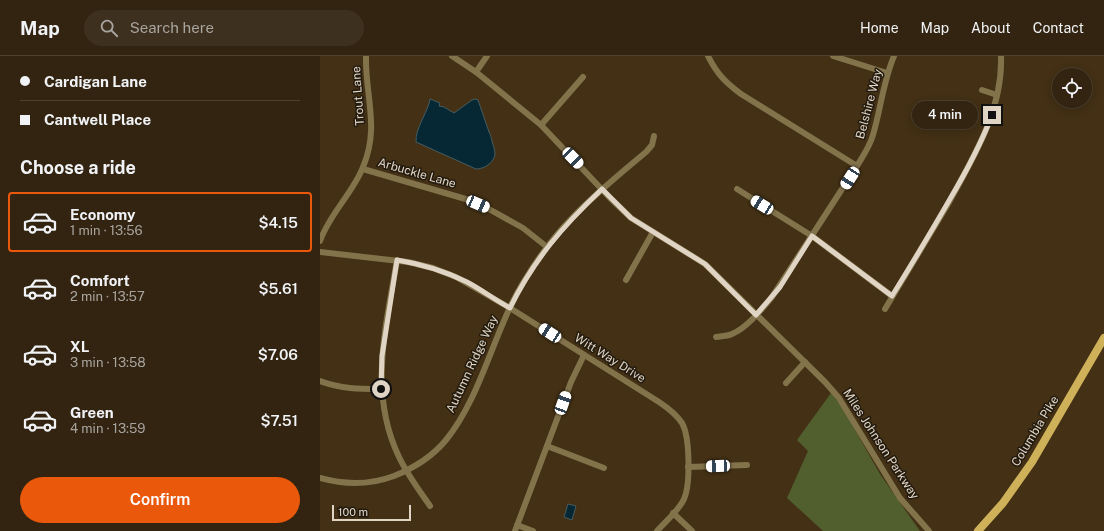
<!DOCTYPE html>
<meta charset="utf-8">
<style>
:root{--surface:#322410;--page:#3d301e;--text:#f1f3f6;--muted:#a8a49f;--line:#4d4130;--accent:#ea580c}
body{margin:0;font-family:"Public Sans",sans-serif;background:var(--page);color:var(--text);height:100vh;display:flex;flex-direction:column;font-size:15px;white-space:nowrap}
*{box-sizing:border-box;margin:0}
p{font-size:13px;color:var(--muted)}
.icon{flex:none;width:22px;height:22px;fill:none;stroke:currentColor;stroke-width:2;stroke-linecap:round;stroke-linejoin:round}
.map{position:relative;flex:1;overflow:hidden}
.side{display:flex;flex-direction:column;background:var(--surface);width:320px}
.side>*{flex:none}
.banner{display:grid;align-content:center;height:88px;padding:0 20px;background:var(--surface)}
.fabs{position:absolute;left:732px;top:12px;display:grid;gap:8px}
.fabs a{display:grid;place-items:center;width:40px;height:40px;border-radius:50%;background:var(--surface);box-shadow:0 2px 10px #0003,0 0 0 1px var(--line);font-size:20px}
.scale{position:absolute;left:12px;bottom:10px;width:79px;box-sizing:border-box;padding-left:4px;border:2px solid #e0d5c5;border-top:0;font-size:11px;line-height:14px;white-space:nowrap;color:#e0d5c5;-webkit-text-stroke:3px #221a0e;paint-order:stroke}
.end{position:absolute;width:18px;height:18px;margin:-9px;border:5px solid #e0d5c5;background:#111;box-shadow:0 0 0 2px #111}
.from{border-radius:50%}
.bubble{position:absolute;height:28px;border-radius:14px;background:var(--surface);box-shadow:0 2px 10px #0003,0 0 0 1px var(--line);font-size:13px;font-weight:600;line-height:28px;text-align:center}
.car{position:absolute;width:12px;height:24px;margin:-12px -6px;border-radius:5px;box-shadow:0 0 3px 1px #0007;background:linear-gradient(#fff 24%,#345 0 40%,#fff 0 76%,#345 0 86%,#fff 0)}
.banner b{display:flex;align-items:center;gap:14px;height:38px;font-size:15px}
.banner b+b{border-top:1px solid var(--line)}
.banner i{width:10px;height:10px;background:var(--text)}
ul{padding:0;list-style:none}
li{display:flex;align-items:center;gap:12px;height:60px;margin:0 8px 6px;padding:0 12px;border:2px solid transparent;border-radius:4px}
li div{flex:1}
li b{display:block;font-size:15px}
li em{font-style:normal;font-weight:600}
li.active{border-color:var(--accent)}
li>.icon{width:36px;height:36px;stroke-width:1.5}
h2{padding:0 20px;font-size:18px;line-height:48px}
.primary-button{display:flex;gap:8px;margin-top:auto;padding:8px 20px}
.primary-button a{flex:1;height:46px;border-radius:24px;background:var(--accent);color:#fff;font-size:16px;font-weight:600;line-height:46px;text-align:center}
header{display:flex;align-items:center;gap:24px;box-sizing:border-box;height:56px;padding:0 20px;background:var(--surface);border-bottom:1px solid var(--line)}
header strong{font-size:19px}
nav{display:flex;gap:22px;margin-inline-start:auto;font-size:14px}
.search{width:280px;height:36px;background:var(--page);display:flex;align-items:center;gap:10px;box-sizing:border-box;padding:0 14px;border-radius:22px;color:var(--muted);font-size:15px}
main{display:flex;flex:1;min-height:0}
.map>svg:first-child{display:block}
</style>
<header>
<strong>Map</strong>
<div class="search"><svg class="icon" aria-label="search" viewBox="0 0 24 24"><circle cx="10" cy="10" r="6"/><path d="M15 15l6 6"/></svg>Search here</div>
<nav><a>Home</a><a>Map</a><a>About</a><a>Contact</a></nav>
</header>
<main>
<section class="side">
<div class="banner">
<b><i class="from"></i>Cardigan Lane</b>
<b><i></i>Cantwell Place</b>
</div>
<h2>Choose a ride</h2>
<ul>
<li class="active"><svg class="icon" aria-label="car" viewBox="0 0 24 24"><path d="M5 17H2v-5l4-1 3-4h7l3 4 3 1v5h-3M9 17h6M6 11h13"/><circle cx="7" cy="17" r="2"/><circle cx="17" cy="17" r="2"/></svg><div><b>Economy</b><p>1 min · 13:56</p></div><em>$4.15</em></li>
<li><svg class="icon" aria-label="car" viewBox="0 0 24 24"><path d="M5 17H2v-5l4-1 3-4h7l3 4 3 1v5h-3M9 17h6M6 11h13"/><circle cx="7" cy="17" r="2"/><circle cx="17" cy="17" r="2"/></svg><div><b>Comfort</b><p>2 min · 13:57</p></div><em>$5.61</em></li>
<li><svg class="icon" aria-label="car" viewBox="0 0 24 24"><path d="M5 17H2v-5l4-1 3-4h7l3 4 3 1v5h-3M9 17h6M6 11h13"/><circle cx="7" cy="17" r="2"/><circle cx="17" cy="17" r="2"/></svg><div><b>XL</b><p>3 min · 13:58</p></div><em>$7.06</em></li>
<li><svg class="icon" aria-label="car" viewBox="0 0 24 24"><path d="M5 17H2v-5l4-1 3-4h7l3 4 3 1v5h-3M9 17h6M6 11h13"/><circle cx="7" cy="17" r="2"/><circle cx="17" cy="17" r="2"/></svg><div><b>Green</b><p>4 min · 13:59</p></div><em>$7.51</em></li>
</ul>
<div class="primary-button"><a>Confirm</a></div>
</section>
<div class="map">
<svg width="784" height="475" viewBox="0 0 784 475">
<rect width="100%" height="100%" fill="#433015"/>
<polygon fill="#515e2e" points="511,337 521,349 560,418 600,475 503,475 467,442 488,395 477,384"/>
<g fill="#062834" stroke="#475c60">
<path d="M110,43l10,4 -1,3 5,1 10,6 18,-13 3,-1 3,1 11,32c2,3 2,6 3,9 1,4 3,9 3,13 -1,9 -11,15 -19,15l-60,-27c-1,-14 13,-32 14,-43z"/>
<polygon points="248,448 256,450 252,464 244,461"/>
</g>
<g fill="none" stroke-linecap="round" stroke-linejoin="round">
<g stroke="#82734b" stroke-width="6">
<polyline points="132,0 156,16 221,69 290,142 311,162 385,208 505,326 519,342 580,442 609,475"/>
<path d="M388,0c9,18 17,26 33,38l116,72"/>
<polyline points="513,0 567,17"/>
<polyline points="156,16 167,0"/>
<polyline points="662,34 677,39"/>
<polyline points="221,69 263,21"/>
<polyline points="43,113 149,144 167,152 203,172 227,191"/>
<polyline points="417,133 492,180 572,240"/>
<path d="M0,185c10,-28 33,-48 43,-74 17,-40 2,-71 3,-111"/>
<path d="M0,196l88,10 25,6 23,9 54,31 149,94c9,6 17,12 23,21 8,14 9,64 1,78 -6,11 -18,21 -26,30"/>
<path d="M77,204c-11,66 -29,133 2,197 8,17 20,33 31,49"/>
<polyline points="306,224 333,176"/>
<path d="M565,253c21,-35 42,-70 63,-105 25,-46 55,-94 53,-148"/>
<path d="M396,281c5,-1 12,-1 16,-3 15,-6 30,-25 40,-37l85,-131c6,-10 13,-20 16,-31 8,-27 10,-53 21,-79"/>
<path d="M0,325c22,8 38,8 61,8"/>
<polyline points="466,327 485,306"/>
<polyline points="227,390 284,412"/>
<polyline points="368,411 427,409"/>
<path d="M0,422c25,7 50,7 74,-2 20,-8 38,-19 52,-36 37,-46 48,-112 80,-162 13,-21 28,-42 46,-60 23,-24 49,-45 74,-66l6,-7 2,-9"/>
<polyline points="353,457 372,475"/>
<polyline points="197,469 213,475"/>
<polyline points="195,475 251,326 264,299"/>
</g>
<polyline stroke="#cfb15a" stroke-width="8" points="658,475 683,447 712,406 784,282"/>
</g>
<g fill="none" stroke-linecap="round" stroke-linejoin="round">
<path stroke="#e0d5c5" stroke-width="5" d="M61,333l1,-33 15,-96c24,4 48,11 70,22 15,8 28,18 43,26 24,-49 53,-82 92,-119l29,29 74,46 51,51 24,-28 32,-51 80,60c20,-32 39,-64 58,-97 16,-27 31,-55 42,-84"/>
</g>
<g text-anchor="middle" stroke-width="3" stroke-linejoin="round" paint-order="stroke">
<g font-size="12" fill="#e0d5c5" stroke="#221a0e">
<text transform="translate(38 40) rotate(-94)" y="4">Trout Lane</text>
<text transform="translate(549 48) rotate(-75)" y="4">Belshire Way</text>
<text transform="translate(97 117) rotate(16)" y="4">Arbuckle Lane</text>
<text transform="translate(290 302) rotate(32)" y="4">Witt Way Drive</text>
<text transform="translate(152 308) rotate(-65)" y="4">Autumn Ridge Way</text>
<text transform="translate(715 375) rotate(-59)" y="4">Columbia Pike</text>
<text transform="translate(561 388) rotate(57)" y="4">Miles Johnson Parkway</text>
</g>
</g>
</svg>
<div class="fabs">
<a><svg class="icon" aria-label="locate" viewBox="0 0 24 24"><circle cx="12" cy="12" r="6"/><path d="M12 2v4M12 18v4M2 12h4M18 12h4"/></svg></a>
</div>
<div class="scale">100 m</div>
<i class="end from" style="left:61px;top:333px"></i>
<i class="end" style="left:672px;top:59px"></i>
<div class="bubble" style="left:592px;top:45px;width:66px">4 min</div>
<i class="car" style="left:253px;top:102px;rotate:136deg"></i>
<i class="car" style="left:530px;top:122px;rotate:213deg"></i>
<i class="car" style="left:158px;top:148px;rotate:113deg"></i>
<i class="car" style="left:442px;top:149px;rotate:302deg"></i>
<i class="car" style="left:230px;top:277px;rotate:303deg"></i>
<i class="car" style="left:243px;top:347px;rotate:20deg"></i>
<i class="car" style="left:398px;top:410px;rotate:268deg"></i>
</div>
</main>
